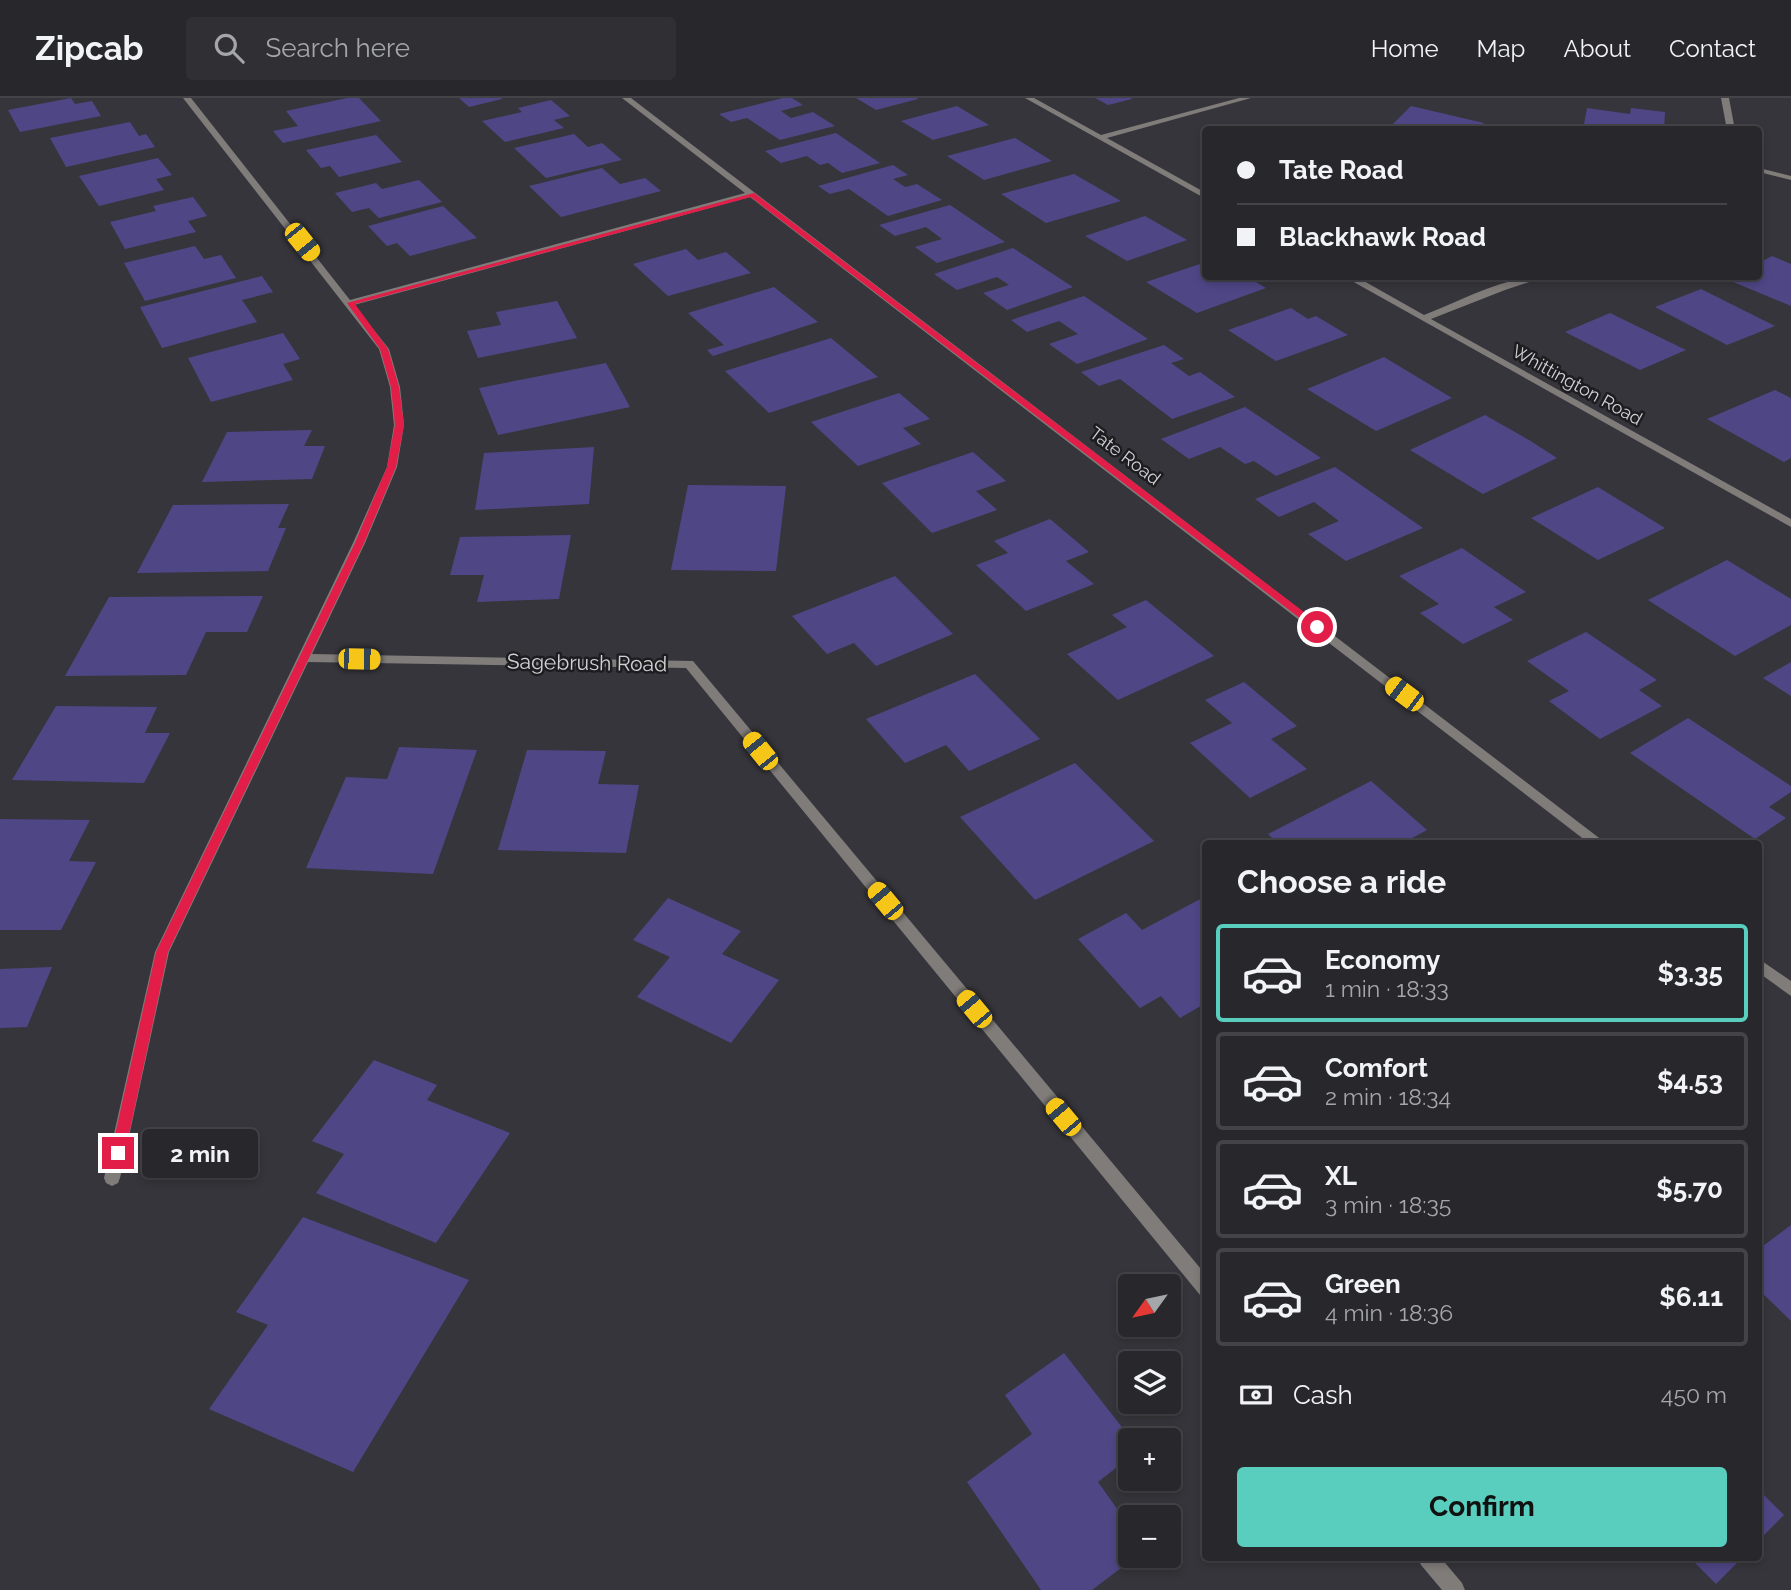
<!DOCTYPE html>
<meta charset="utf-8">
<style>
:root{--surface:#28282c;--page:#303034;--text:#f1f3f6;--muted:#a5a6a9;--line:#444448;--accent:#59cebe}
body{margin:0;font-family:Raleway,sans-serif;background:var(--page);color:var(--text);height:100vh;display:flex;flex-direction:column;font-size:26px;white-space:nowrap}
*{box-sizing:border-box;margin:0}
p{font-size:23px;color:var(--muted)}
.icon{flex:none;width:38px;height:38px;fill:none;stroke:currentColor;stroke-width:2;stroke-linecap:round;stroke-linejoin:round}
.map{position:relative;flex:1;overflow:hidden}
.details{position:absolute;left:1202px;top:742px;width:560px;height:721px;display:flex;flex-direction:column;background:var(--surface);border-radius:7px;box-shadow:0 4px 10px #0003,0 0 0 2px var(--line)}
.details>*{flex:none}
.top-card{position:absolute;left:1202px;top:28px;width:560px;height:154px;border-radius:7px;box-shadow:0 4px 10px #0003,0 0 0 2px var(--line);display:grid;align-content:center;height:154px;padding:0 35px;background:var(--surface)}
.needle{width:46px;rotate:237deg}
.controls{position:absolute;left:1118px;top:1176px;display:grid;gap:14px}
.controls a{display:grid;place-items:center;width:63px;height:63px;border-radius:7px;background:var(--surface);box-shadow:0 4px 10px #0003,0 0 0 2px var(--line);font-size:35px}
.end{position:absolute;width:32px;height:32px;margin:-16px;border:9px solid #e11d48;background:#fff;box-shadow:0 0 0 4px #fff}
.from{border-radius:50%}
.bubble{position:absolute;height:49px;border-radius:7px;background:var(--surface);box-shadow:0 4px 10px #0003,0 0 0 2px var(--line);font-size:23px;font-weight:700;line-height:49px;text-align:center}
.car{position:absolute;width:21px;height:42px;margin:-21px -10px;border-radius:9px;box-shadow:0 0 5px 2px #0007;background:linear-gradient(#f5c518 24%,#345 0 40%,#f5c518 0 76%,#345 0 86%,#f5c518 0)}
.top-card b{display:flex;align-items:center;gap:24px;height:66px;font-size:26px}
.top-card b+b{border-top:2px solid var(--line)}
.top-card i{width:18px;height:18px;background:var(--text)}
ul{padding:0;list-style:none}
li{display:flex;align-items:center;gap:21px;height:98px;margin:0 14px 10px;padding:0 21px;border:4px solid var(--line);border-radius:7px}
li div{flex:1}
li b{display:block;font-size:26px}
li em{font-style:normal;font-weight:700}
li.on{border-color:var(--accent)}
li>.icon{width:63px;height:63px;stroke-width:1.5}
h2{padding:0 35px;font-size:32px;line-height:84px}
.pay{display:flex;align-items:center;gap:18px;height:77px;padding:0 35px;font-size:26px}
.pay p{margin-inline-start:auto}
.button{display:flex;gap:14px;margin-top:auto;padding:14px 35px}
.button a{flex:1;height:80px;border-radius:7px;background:var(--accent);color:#111;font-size:28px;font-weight:700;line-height:80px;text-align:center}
header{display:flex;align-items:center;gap:42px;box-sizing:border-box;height:98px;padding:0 35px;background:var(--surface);border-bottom:2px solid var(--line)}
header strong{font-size:33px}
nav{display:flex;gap:38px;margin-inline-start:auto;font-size:24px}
.search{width:490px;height:63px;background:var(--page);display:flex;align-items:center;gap:18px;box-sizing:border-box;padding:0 24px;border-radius:7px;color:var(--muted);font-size:26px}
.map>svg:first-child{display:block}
</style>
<header>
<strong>Zipcab</strong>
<div class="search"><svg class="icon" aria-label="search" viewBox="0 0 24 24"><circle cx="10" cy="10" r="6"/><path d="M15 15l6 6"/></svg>Search here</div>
<nav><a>Home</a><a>Map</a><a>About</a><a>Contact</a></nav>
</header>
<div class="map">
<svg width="1791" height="1492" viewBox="0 0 1791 1492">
<rect width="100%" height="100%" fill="#36353b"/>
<g fill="#4f4686">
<polygon points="71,0 75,6 92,3 101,18 20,34 8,12"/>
<polygon points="347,0 359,0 381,23 283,45 273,33 298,28 286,13"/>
<polygon points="459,0 502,0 502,1 469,9"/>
<polygon points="783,0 792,0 803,7 781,13 791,20 813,14 835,28 780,42 747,20 731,24 719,16"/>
<polygon points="856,0 917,0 918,1 876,12"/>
<polygon points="1095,0 1131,0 1132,1 1108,7"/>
<polygon points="551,2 570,18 554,22 564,30 505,44 482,23 522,14 518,10"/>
<polygon points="957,8 989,27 933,42 901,23"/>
<polygon points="1411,8 1484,25 1478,32 1408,32 1391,28"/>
<polygon points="1587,10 1630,16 1631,10 1665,14 1664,32 1583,31"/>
<polygon points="130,24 139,38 146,36 155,49 66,69 50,40"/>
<polygon points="836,35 880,65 842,75 828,65 820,67 807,58 781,65 765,53"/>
<polygon points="574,36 588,49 602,45 622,62 546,80 514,50"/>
<polygon points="376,37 402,64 339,79 330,68 321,70 306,52"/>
<polygon points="1015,40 1052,63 984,82 947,58"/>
<polygon points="158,60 172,77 156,81 164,92 99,108 79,78"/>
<polygon points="893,67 908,77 893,81 905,89 917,86 942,102 888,118 849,91 830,96 818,88"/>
<polygon points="602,70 620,86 645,80 661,93 561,119 529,88"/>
<polygon points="1074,76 1121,103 1046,125 1001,96"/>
<polygon points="419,82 442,104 379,120 369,110 352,114 335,95 376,85 382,91"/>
<polygon points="193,99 207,118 188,123 196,134 125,151 110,124 156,113 153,108"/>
<polygon points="950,107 1005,144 937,165 915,149 942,141 926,129 895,138 879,127"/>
<polygon points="443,108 477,140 410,158 397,145 387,148 368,128"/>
<polygon points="1145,118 1187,142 1127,163 1085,138"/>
<polygon points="195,148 204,161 221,157 236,180 145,203 124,165"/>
<polygon points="1013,150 1073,189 1007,212 983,195 1009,187 997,179 957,192 934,176"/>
<polygon points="686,151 698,162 726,154 751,175 668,198 633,166"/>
<polygon points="1772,158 1791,166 1791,208 1726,181 1759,178 1759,165"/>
<polygon points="1206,164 1206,178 1246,178 1266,190 1197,215 1146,184"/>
<polygon points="262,178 273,194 242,202 257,224 162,250 140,209"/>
<polygon points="774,189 818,224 713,258 707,252 724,247 688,215"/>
<polygon points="1701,191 1775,228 1727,247 1655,209"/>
<polygon points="1084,198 1148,241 1077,266 1049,246 1078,236 1059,223 1027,234 1011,222"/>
<polygon points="557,203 577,240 478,260 467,233 501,227 496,214"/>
<polygon points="1291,210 1308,221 1316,218 1348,237 1276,263 1228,232"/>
<polygon points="1610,215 1686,252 1640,272 1565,234"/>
<polygon points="283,235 300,261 283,266 293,282 211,304 188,260"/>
<polygon points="831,240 878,279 769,315 725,273"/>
<polygon points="1164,247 1184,261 1171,265 1189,278 1200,274 1235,299 1172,321 1120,281 1099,288 1081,274"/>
<polygon points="1384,259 1452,300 1376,333 1307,291"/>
<polygon points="606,265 630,309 498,337 479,290"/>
<polygon points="1775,292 1791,300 1791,360 1784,364 1707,321"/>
<polygon points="899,295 930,321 903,330 921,346 858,368 811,324"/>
<polygon points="1245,309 1321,360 1276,378 1254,363 1245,366 1220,349 1189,361 1161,341"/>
<polygon points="1485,317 1529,342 1557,360 1483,396 1410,352"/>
<polygon points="312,332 304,348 325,348 312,381 202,384 227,334"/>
<polygon points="594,349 589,406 475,412 484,355"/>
<polygon points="973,354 1006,383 976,393 997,412 932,435 882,385"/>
<polygon points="1335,369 1423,430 1346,463 1308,436 1339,423 1314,404 1279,419 1255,401"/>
<polygon points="688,387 786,388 776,473 671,472"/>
<polygon points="1598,389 1665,430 1598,462 1531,420"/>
<polygon points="289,406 278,430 286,430 268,473 137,475 173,407"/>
<polygon points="1050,421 1089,454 1066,463 1094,486 1026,513 976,467 1008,455 994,443"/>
<polygon points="571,437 559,501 477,504 484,477 450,477 460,439"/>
<polygon points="1462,450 1526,494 1494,509 1513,522 1463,546 1420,515 1439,506 1399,478"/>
<polygon points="1727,462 1791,501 1791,527 1735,558 1648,502"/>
<polygon points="895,478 953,536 876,568 854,545 827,556 792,518"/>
<polygon points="263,498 247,534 206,534 186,577 65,578 109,499"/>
<polygon points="1146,502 1214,558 1118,602 1067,556 1127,529 1112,517"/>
<polygon points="1586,534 1657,582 1639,592 1662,608 1600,641 1549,603 1569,593 1527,563"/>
<polygon points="1791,564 1791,598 1763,580"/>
<polygon points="975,576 1040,641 969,673 946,647 905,665 866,621"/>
<polygon points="1244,584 1297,628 1271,641 1307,671 1250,700 1190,645 1232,625 1205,602"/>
<polygon points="56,608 157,609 145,635 170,635 144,685 12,682"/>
<polygon points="1688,620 1791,688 1791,694 1769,709 1786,720 1755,741 1630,655"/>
<polygon points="399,649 477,652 433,776 306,770 346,679 387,681"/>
<polygon points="527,652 606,653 598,686 639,687 626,755 498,752"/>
<polygon points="1075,665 1154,743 1035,802 960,719"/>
<polygon points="1371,683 1427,732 1401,746 1278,746 1268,736"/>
<polygon points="0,721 90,722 69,763 96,764 61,832 0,832"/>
<polygon points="1206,798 1206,905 1180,920 1161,898 1140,910 1078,841 1126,815 1142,832"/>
<polygon points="668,800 741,833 722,856 779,882 731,945 637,899 670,859 633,842"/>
<polygon points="52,869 27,929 0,930 0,871"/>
<polygon points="374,962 437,987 427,1002 510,1035 436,1145 316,1095 344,1056 312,1043"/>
<polygon points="303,1119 469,1182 353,1374 209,1311 268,1227 236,1214"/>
<polygon points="1791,1127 1791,1223 1759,1192 1759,1151"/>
<polygon points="1064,1255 1132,1342 1130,1359 1098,1384 1130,1429 1130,1458 1137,1458 1092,1492 1041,1492 967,1384 1032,1336 1005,1297"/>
<polygon points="1759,1392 1784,1417 1759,1442"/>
<polygon points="1690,1460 1742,1460 1716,1486"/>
</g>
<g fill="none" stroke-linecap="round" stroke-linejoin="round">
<g fill="#7f7c7a" fill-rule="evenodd">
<polygon points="183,0 191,0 350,202 745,95 622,0 631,0 1607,746 1590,746 750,99 354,207 389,251 400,289 404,327 397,369 365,445 312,556 693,563 1206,1177 1206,1199 1200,1197 686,570 308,564 169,854 120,1080 118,1085 112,1088 106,1085 104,1080 155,854 353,445 387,369 394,327 390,289 379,251"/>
<polygon points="1025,0 1034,0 1101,37 1239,0 1251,0 1107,40 1206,95 1206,101"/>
<polygon points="1721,0 1729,0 1735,32 1727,32"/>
<polygon points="1759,70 1791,78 1791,82 1759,74"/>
<path d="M1343,178h12l69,39c39,-15 81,-39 123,-39l-42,14 -74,29 360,200v8z"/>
<polygon points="1759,861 1791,883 1791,898 1759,875"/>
<polygon points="1418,1460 1441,1460 1462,1485 1465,1492 1442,1492 1421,1467"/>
</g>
</g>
<polygon fill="#e11d48" points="754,95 1321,527 1321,531 1314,531 751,99 355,206 388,251 399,289 404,327 396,369 364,445 168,854 125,1055 123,1059 113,1059 111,1055 156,854 355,445 387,369 395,327 391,289 380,251 347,205"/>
<g text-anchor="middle" stroke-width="5" stroke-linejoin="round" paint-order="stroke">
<g font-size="18" fill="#d1d1d5" stroke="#1d1d20">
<text transform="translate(1577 287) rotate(29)" y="6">Whittington Road</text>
<text transform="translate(1125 358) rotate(37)" y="6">Tate Road</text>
</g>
<g font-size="21" fill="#d1d1d5" stroke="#1d1d20">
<text transform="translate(587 565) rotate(1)" y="7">Sagebrush Road</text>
</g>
</g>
</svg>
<div class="controls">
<a><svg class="needle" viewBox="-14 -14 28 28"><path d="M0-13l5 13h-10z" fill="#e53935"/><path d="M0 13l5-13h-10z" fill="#a5a6a9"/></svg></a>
<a><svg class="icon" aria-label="layers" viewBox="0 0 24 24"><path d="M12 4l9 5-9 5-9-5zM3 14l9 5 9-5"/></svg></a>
<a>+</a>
<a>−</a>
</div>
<i class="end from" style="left:1317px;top:529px"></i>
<i class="end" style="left:118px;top:1055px"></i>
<div class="bubble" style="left:142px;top:1031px;width:116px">2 min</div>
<i class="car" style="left:302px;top:144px;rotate:141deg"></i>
<i class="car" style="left:359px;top:561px;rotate:91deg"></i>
<i class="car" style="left:1404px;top:596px;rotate:307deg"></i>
<i class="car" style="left:760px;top:653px;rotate:321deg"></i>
<i class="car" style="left:885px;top:803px;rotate:320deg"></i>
<i class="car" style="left:974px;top:911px;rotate:320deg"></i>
<i class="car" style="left:1063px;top:1019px;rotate:320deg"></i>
<div class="top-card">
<b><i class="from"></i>Tate Road</b>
<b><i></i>Blackhawk Road</b>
</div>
<section class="details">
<h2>Choose a ride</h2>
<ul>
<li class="on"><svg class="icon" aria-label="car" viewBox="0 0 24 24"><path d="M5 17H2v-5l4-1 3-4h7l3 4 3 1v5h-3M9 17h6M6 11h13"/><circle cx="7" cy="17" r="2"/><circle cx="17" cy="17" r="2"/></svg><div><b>Economy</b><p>1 min · 18:33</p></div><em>$3.35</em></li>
<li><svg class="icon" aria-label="car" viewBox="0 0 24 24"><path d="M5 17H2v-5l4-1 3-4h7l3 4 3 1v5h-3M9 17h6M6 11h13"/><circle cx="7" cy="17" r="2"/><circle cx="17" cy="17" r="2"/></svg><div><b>Comfort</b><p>2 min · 18:34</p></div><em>$4.53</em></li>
<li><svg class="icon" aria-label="car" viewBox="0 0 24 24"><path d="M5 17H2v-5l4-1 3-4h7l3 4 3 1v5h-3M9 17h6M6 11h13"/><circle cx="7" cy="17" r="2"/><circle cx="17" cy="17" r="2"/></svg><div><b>XL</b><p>3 min · 18:35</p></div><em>$5.70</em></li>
<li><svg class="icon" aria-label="car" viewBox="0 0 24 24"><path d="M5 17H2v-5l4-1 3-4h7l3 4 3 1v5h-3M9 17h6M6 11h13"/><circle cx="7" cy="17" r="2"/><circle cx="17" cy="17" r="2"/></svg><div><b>Green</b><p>4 min · 18:36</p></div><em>$6.11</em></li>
</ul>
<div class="pay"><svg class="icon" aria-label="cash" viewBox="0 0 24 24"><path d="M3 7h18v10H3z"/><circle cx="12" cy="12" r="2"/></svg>Cash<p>450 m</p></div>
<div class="button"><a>Confirm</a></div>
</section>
</div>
